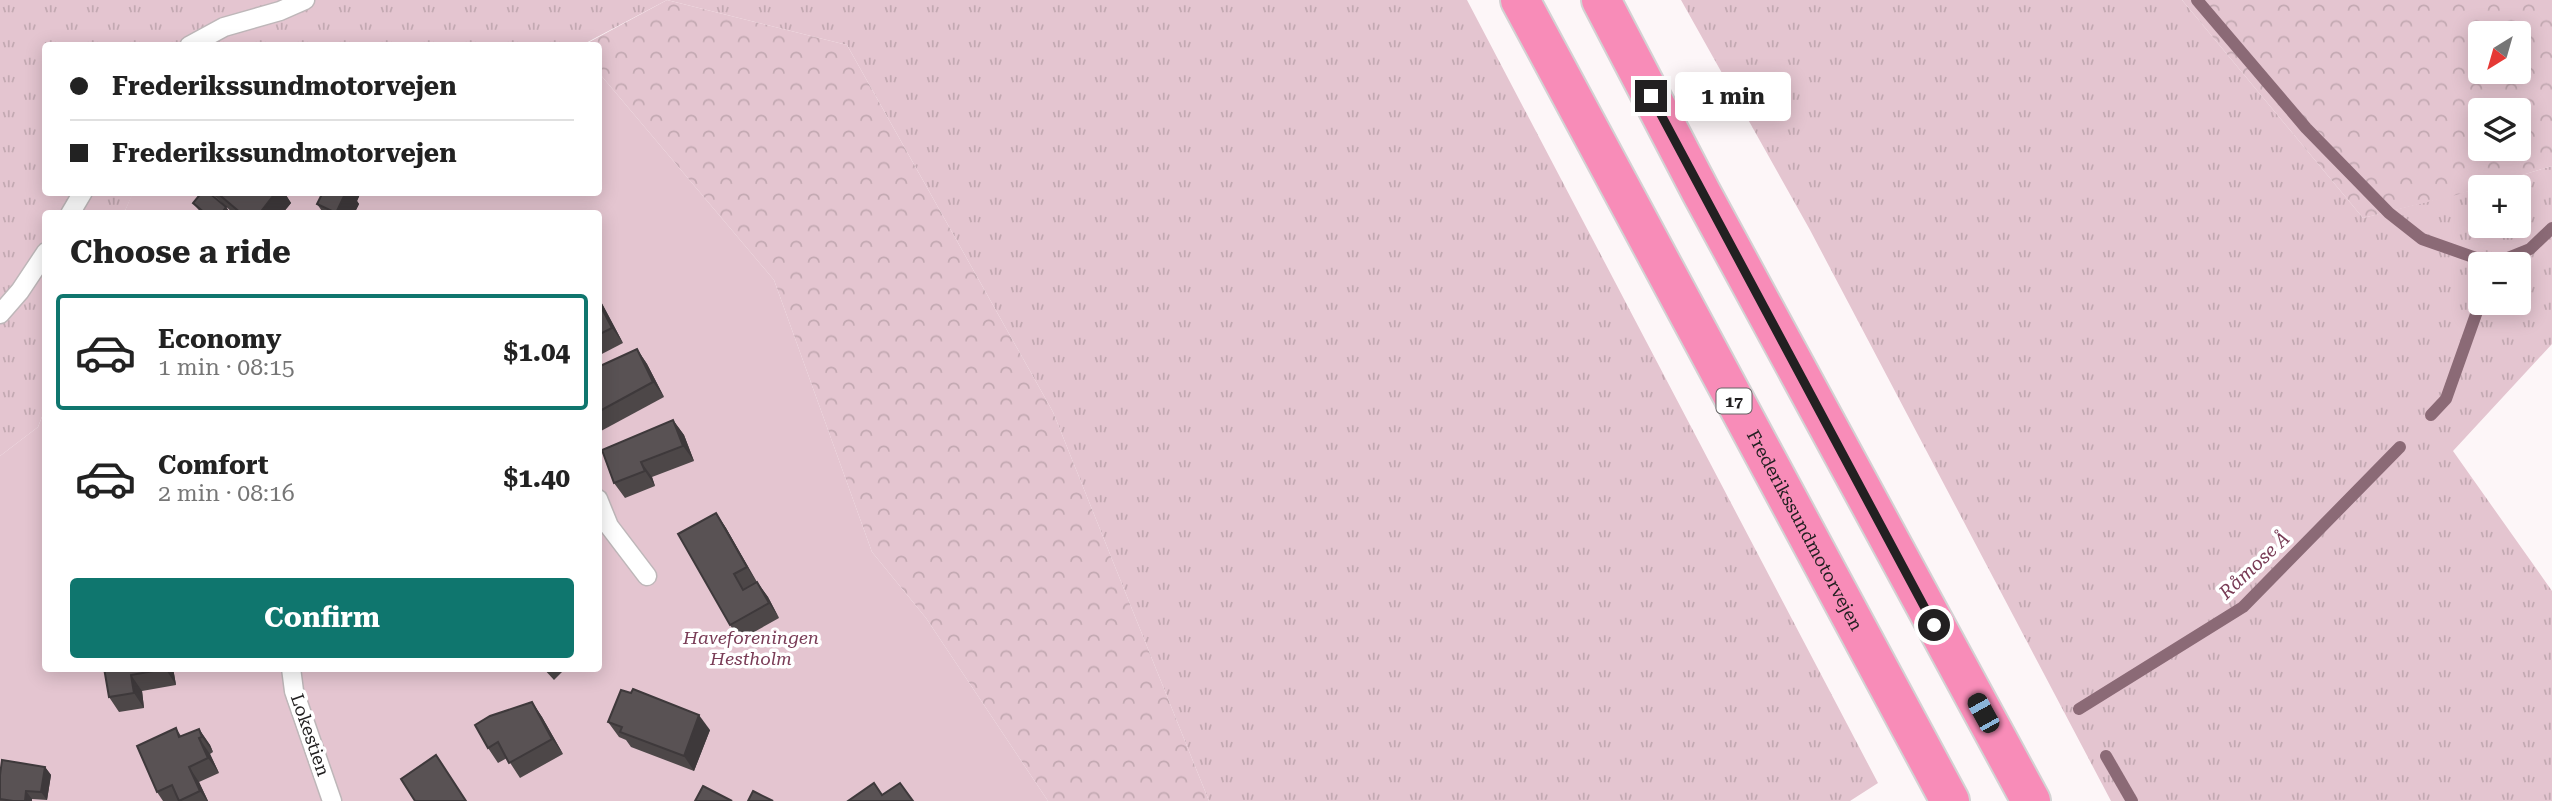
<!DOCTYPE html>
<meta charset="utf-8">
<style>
:root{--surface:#fff;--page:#f2f2f2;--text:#222;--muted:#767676;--line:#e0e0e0;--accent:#0f766e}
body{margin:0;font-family:"Roboto Serif",serif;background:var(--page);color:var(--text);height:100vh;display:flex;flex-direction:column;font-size:26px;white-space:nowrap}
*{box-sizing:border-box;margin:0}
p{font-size:23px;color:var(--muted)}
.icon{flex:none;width:38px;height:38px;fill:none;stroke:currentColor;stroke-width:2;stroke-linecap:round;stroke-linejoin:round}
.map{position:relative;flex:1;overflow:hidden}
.panel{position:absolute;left:42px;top:210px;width:560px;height:462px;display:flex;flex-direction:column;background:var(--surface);border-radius:7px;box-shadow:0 4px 18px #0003}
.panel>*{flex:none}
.hud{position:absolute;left:42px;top:42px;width:560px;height:154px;border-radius:7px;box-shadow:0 4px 18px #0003;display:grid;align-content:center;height:154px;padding:0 28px;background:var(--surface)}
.needle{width:46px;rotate:217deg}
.fabs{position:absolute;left:2468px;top:21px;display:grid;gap:14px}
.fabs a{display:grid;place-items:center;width:63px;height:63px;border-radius:7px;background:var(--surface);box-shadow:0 4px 18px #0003;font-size:35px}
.end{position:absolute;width:32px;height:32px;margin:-16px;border:9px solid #222021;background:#fff;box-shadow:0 0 0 4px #fff}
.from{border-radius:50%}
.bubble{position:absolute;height:49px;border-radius:7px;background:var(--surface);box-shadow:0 4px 18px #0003;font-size:23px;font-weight:700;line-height:49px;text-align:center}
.car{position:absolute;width:21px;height:42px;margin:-21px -10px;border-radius:9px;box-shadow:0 0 5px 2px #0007;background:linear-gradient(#222 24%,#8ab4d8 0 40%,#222 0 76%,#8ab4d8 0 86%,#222 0)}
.hud b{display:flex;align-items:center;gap:24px;height:66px;font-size:26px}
.hud b+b{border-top:2px solid var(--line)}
.hud i{width:18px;height:18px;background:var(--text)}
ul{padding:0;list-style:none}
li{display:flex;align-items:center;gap:21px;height:116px;margin:0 14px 10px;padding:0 14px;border:4px solid transparent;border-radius:7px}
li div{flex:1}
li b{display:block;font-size:26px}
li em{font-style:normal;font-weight:700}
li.current{border-color:var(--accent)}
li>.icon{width:63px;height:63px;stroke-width:1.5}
h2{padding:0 28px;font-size:32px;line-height:84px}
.primary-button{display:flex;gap:14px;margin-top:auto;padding:14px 28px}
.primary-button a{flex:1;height:80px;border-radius:7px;background:var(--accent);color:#fff;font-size:28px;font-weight:700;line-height:80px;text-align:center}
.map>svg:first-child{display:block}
</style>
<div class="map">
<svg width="2552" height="801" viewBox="0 0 2552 801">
<defs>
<pattern id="grass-tufts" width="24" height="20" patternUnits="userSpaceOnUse" patternTransform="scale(1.75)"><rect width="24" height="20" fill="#e4c5d0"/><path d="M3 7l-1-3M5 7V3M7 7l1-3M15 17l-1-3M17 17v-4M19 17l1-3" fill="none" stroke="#c3a9b2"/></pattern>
<pattern id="forest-crowns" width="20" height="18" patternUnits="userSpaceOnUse" patternTransform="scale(1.75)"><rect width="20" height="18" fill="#e4c5d0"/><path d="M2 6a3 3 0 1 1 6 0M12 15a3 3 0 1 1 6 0" fill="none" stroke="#c3a9b2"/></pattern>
</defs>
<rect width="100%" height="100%" fill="#fdf6f8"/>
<g fill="url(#grass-tufts)" fill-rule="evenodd">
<polygon points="0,0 1467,0 1878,783 1850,801 1209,801 1053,412 847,45 667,0 582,45 46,46 46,192 133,193 124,213 46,214 45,409 38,427 0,456"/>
<path d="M1681,0h501l181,218 117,-30v38h38v-39h-36l70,-21v178l-99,107 99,140v210h-441l-301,-571zM2480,264h38v39h-38z"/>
</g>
<g fill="url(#forest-crowns)" fill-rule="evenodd">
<polygon points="667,0 847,45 1053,412 1209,801 1048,801 926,618 872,552 774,280 599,73 598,46 582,46"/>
<path d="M2182,0h370v166l-96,29 -93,23zM2480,33h38v39h-38zM2480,110h38v39h-38z"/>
</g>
<polygon fill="#e4c5d0" points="599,73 774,280 872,552 926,618 1048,801 0,801 0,456 38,427 45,409 46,668 598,668 598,214 124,213 133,192 598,192"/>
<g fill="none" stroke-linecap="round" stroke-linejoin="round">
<g stroke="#8b6a76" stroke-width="12">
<polyline points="2197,0 2306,128 2389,213 2422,239 2493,264"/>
<polyline points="2493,264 2530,249 2552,228"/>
<polyline points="2431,415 2446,399 2480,303"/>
<polyline points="2079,709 2243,607 2400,447"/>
<polyline points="2106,756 2132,801"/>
</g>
<defs>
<g id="lane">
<polyline points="189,46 224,27 280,11 305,0"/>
<polyline points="70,214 83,192"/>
<polyline points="0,314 20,291 46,252"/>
<polyline points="598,499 609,526 647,576"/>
<polyline points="291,668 294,691 332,801"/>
</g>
<g id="highway">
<path id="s1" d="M1520,0l430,801"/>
<polyline points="1601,0 1701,192 2031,801"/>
</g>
</defs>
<use href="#lane" stroke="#beb7b9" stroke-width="21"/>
<use href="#highway" stroke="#d3d2d3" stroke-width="42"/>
<use href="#lane" stroke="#fff" stroke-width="18"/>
<use href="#highway" stroke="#f88cb8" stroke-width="38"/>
</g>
<g fill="#4d4748">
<polygon points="210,192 284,192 291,203 282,214 234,214"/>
<polygon points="323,192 361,192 357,201 359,204 354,214 324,214 317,204"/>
<polygon points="193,203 226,207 231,214 202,214"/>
<polygon points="598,296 623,343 598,356"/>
<polygon points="637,349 647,364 664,397 601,431 598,427 598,377"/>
<polygon points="673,420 684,435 694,461 652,477 655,486 625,498 614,483"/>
<polygon points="716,513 726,528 757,582 768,597 779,618 740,640 730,625"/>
<polygon points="104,668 173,668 176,685 142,691 144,708 119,712 109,697"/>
<polygon points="543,668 566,668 554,680"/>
<polygon points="532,702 542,717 563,754 520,778 507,758 498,763 488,748"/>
<polygon points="608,722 710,730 694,771 631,747 626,740 619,737"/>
<polygon points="176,728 181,736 199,729 210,745 213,752 210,754 219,773 199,782 208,801 163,801 157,792"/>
<polygon points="45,767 51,775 47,800 32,799 32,801 0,801 0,775"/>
</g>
<g fill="#3e393b">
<polygon points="276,192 284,192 291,203 282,214 259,214"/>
<polygon points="346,192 361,192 357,201 359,204 354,214 336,213"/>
<polygon points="226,207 231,214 221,214"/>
<polygon points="598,296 623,343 612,328 598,301"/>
<polygon points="637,349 647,364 664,397 653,382"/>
<polygon points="673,420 684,435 694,461 683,446"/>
<polygon points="641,462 652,477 655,486 645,471"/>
<polygon points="716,513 726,528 757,583 747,567"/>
<polygon points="757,582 768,597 779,618 769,603"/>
<polygon points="165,668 173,668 176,685"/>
<polygon points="131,675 142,691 144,708 134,693"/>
<polygon points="532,702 542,717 563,754 552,739"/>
<polygon points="699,715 710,730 694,771 684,756"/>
<polygon points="199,729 210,745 213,752 202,737"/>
<polygon points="199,738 210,754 219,773 208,758"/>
<polygon points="45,767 51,775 47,800 41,792"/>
<polygon points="189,767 199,782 208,801 207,801 200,791"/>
<polygon points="26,791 32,799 32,801 25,801"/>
</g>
<g fill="#595254" stroke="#3e393b" stroke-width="2">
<polygon points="202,192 208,192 226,207 221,214 206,214 193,203"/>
<polygon points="216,192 276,192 259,214 242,214"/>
<polygon points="323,192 346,192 336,213 317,204"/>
<polygon points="598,301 612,328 598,335"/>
<polygon points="637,349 653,382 598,412 598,367"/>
<polygon points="673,420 683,446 641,462 645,471 614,483 602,450"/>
<polygon points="716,513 747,567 734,574 743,590 757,582 769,603 730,625 678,534"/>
<polygon points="104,668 165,668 165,669 131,675 134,693 109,697"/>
<polygon points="633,689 699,715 684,756 620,732 622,727 608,722 621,690 631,693"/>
<polygon points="532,702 552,739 509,763 498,742 488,748 475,725 490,716"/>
<polygon points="176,728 179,737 199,729 202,737 199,738 208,758 189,767 200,791 179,801 172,785 157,792 137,746"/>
<polygon points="436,755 466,801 415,801 401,779"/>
<polygon points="2,760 45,767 41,792 26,791 25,801 13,801 0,799 0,775"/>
<polygon points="874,783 882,795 900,783 913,801 848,801"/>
<polygon points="703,786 732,801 695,801"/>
<polygon points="753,791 773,801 748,801"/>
</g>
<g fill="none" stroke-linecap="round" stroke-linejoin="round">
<polyline stroke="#222021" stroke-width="9" points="1651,96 1934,625"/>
</g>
<g text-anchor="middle" stroke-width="7" stroke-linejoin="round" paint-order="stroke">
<rect fill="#fff" stroke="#646364" stroke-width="2" x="1716.5" y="388.5" width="35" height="25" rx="5"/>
<g font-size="16" font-weight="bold" fill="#222021">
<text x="1734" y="407">17</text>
</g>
<g font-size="18" fill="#222021" stroke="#fff">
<text dy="6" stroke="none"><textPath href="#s1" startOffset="602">Frederikssundmotorvejen</textPath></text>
<text transform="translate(310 735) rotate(71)" y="6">Lokestien</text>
</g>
<g font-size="18" font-style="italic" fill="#793c56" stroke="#fff">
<text x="751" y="644">Haveforeningen<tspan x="751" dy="21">Hestholm</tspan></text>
</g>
<g font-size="19" font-style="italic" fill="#793c56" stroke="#fff">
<text transform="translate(2254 565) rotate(-43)" y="7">Råmose Å</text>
</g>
</g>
</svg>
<div class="fabs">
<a><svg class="needle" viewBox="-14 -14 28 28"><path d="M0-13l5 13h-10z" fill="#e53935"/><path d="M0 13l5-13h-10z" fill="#767676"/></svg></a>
<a><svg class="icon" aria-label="layers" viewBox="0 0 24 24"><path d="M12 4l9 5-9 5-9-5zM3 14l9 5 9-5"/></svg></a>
<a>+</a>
<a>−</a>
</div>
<i class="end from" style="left:1934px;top:625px"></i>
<i class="end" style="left:1651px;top:96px"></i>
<div class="bubble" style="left:1675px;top:72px;width:116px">1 min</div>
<i class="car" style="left:1983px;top:713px;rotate:331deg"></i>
<div class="hud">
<b><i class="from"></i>Frederikssundmotorvejen</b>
<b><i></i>Frederikssundmotorvejen</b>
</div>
<section class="panel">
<h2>Choose a ride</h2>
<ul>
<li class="current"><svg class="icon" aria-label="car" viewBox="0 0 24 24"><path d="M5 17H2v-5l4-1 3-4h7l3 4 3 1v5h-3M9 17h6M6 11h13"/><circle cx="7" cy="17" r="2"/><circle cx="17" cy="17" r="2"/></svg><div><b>Economy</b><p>1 min · 08:15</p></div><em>$1.04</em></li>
<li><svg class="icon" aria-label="car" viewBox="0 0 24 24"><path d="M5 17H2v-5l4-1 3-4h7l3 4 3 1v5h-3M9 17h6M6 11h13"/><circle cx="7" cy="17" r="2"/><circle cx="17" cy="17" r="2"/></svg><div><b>Comfort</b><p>2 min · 08:16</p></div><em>$1.40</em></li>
</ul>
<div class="primary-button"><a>Confirm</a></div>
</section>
</div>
